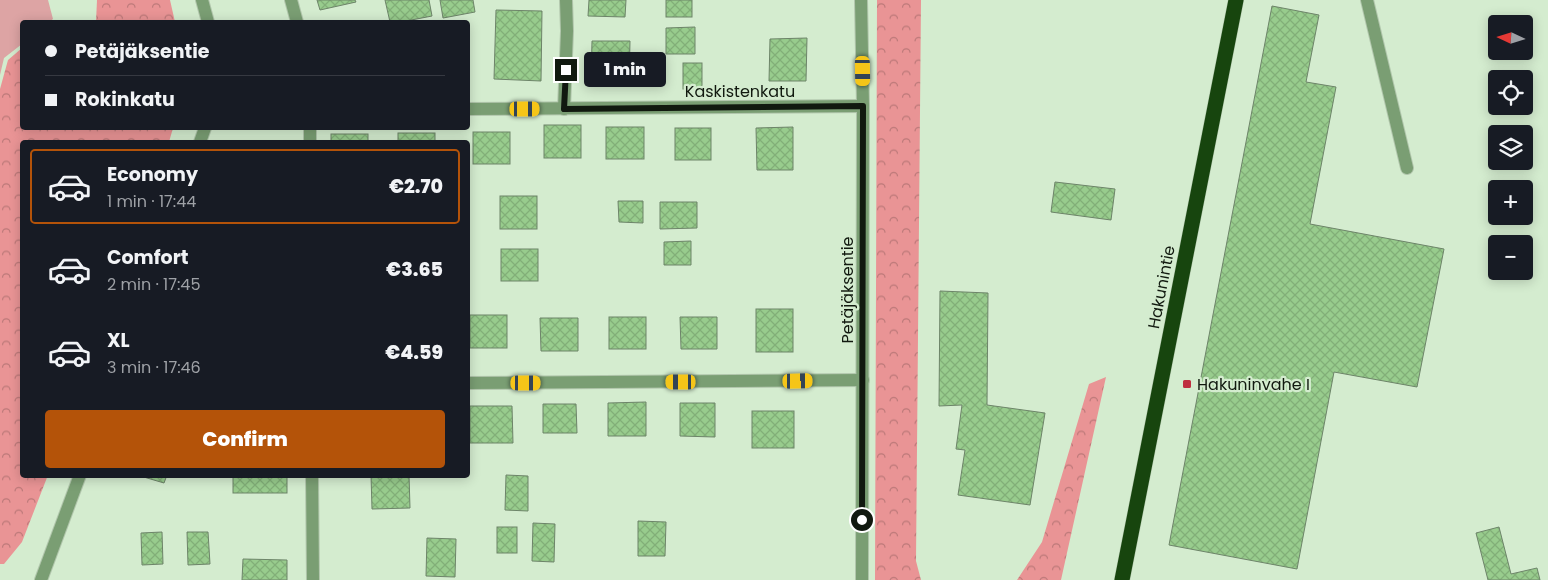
<!DOCTYPE html>
<meta charset="utf-8">
<style>
:root{--surface:#171b24;--page:#242831;--text:#f1f3f6;--muted:#9ea1a6;--line:#363941;--accent:#b45309}
body{margin:0;font-family:Poppins,sans-serif;background:var(--page);color:var(--text);height:100vh;display:flex;flex-direction:column;font-size:19px;white-space:nowrap}
*{box-sizing:border-box;margin:0}
p{font-size:16px;color:var(--muted)}
.icon{flex:none;width:28px;height:28px;fill:none;stroke:currentColor;stroke-width:2;stroke-linecap:round;stroke-linejoin:round}
.map{position:relative;flex:1;overflow:hidden}
.details{position:absolute;left:20px;top:140px;width:450px;height:338px;display:flex;flex-direction:column;background:var(--surface);border-radius:5px;box-shadow:0 2px 12px #0003}
.details>*{flex:none}
.banner{position:absolute;left:20px;top:20px;width:450px;height:110px;border-radius:5px;box-shadow:0 2px 12px #0003;display:grid;align-content:center;height:110px;padding:0 25px;background:var(--surface)}
.needle{width:32px;rotate:274deg}
.fabs{position:absolute;left:1488px;top:15px;display:grid;gap:10px}
.fabs a{display:grid;place-items:center;width:45px;height:45px;border-radius:5px;background:var(--surface);box-shadow:0 2px 12px #0003;font-size:25px}
.end{position:absolute;width:22px;height:22px;margin:-11px;border:6px solid #11190f;background:#fff;box-shadow:0 0 0 2px #fff}
.from{border-radius:50%}
.bubble{position:absolute;height:35px;border-radius:5px;background:var(--surface);box-shadow:0 2px 12px #0003;font-size:16px;font-weight:800;line-height:35px;text-align:center}
.car{position:absolute;width:15px;height:30px;margin:-15px -8px;border-radius:6px;box-shadow:0 0 4px 1px #0007;background:linear-gradient(#f5c518 24%,#345 0 40%,#f5c518 0 76%,#345 0 86%,#f5c518 0)}
.banner b{display:flex;align-items:center;gap:18px;height:48px;font-size:19px}
.banner b+b{border-top:1px solid var(--line)}
.banner i{width:12px;height:12px;background:var(--text)}
ul{padding:9px 0 0;list-style:none}
li{display:flex;align-items:center;gap:15px;height:75px;margin:0 10px 8px;padding:0 15px;border:2px solid transparent;border-radius:5px}
li div{flex:1}
li b{display:block;font-size:19px}
li em{font-style:normal;font-weight:800}
li.active{border-color:var(--accent)}
li>.icon{width:45px;height:45px;stroke-width:1.5}
.primary-button{display:flex;gap:10px;margin-top:auto;padding:10px 25px}
.primary-button a{flex:1;height:58px;border-radius:5px;background:var(--accent);color:#fff;font-size:20px;font-weight:800;line-height:58px;text-align:center}
.map>svg:first-child{display:block}
</style>
<div class="map">
<svg width="1548" height="580" viewBox="0 0 1548 580">
<defs>
<pattern id="forest-crowns" width="20" height="18" patternUnits="userSpaceOnUse" patternTransform="scale(1.25)"><rect width="20" height="18" fill="#e99495"/><path d="M2 6a3 3 0 1 1 6 0M12 15a3 3 0 1 1 6 0" fill="none" stroke="#bb7878"/></pattern>
<pattern id="building-cross-hatch" width="8" height="8" patternUnits="userSpaceOnUse" patternTransform="scale(1.25)"><rect width="8" height="8" fill="#98cc8d"/><path d="M0 0l8 8M0 8l8-8" fill="none" stroke="#82af78"/></pattern>
</defs>
<rect width="100%" height="100%" fill="#d4eccf"/>
<polygon fill="#dda4a4" points="0,0 48,0 53,19 49,22 22,22 22,44 4,58 0,75"/>
<g fill="url(#forest-crowns)">
<polygon points="97,0 170,0 175,22 96,22"/>
<polygon points="877,0 921,0 916,561 921,580 875,580"/>
<polygon points="22,48 22,128 173,128 169,142 22,142 22,475 48,475 22,542 4,564 0,564 0,89 8,60"/>
<polygon points="1106,377 1061,580 1017,580 1042,542 1089,384"/>
</g>
<g fill="url(#building-cross-hatch)" stroke="#6d8469">
<polygon points="317,0 355,0 356,2 320,10"/>
<polygon points="385,0 429,0 432,16 401,22 390,22"/>
<polygon points="440,0 473,0 475,12 443,18"/>
<polygon points="589,0 626,0 625,17 588,16"/>
<rect x="666" y="0" width="26" height="17"/>
<polygon points="1272,6 1319,15 1306,82 1336,87 1310,224 1444,249 1417,387 1334,372 1297,569 1169,545"/>
<polygon points="496,10 542,11 541,81 494,79"/>
<polygon points="695,27 695,54 666,54 666,28"/>
<polygon points="807,38 806,81 769,81 770,39"/>
<polygon points="592,41 630,41 629,83 591,83"/>
<rect x="683" y="63" width="19" height="26"/>
<rect x="544" y="125" width="37" height="33"/>
<rect x="606" y="127" width="38" height="32"/>
<polygon points="793,127 793,170 757,170 756,128"/>
<rect x="675" y="128" width="36" height="32"/>
<rect x="473" y="132" width="37" height="32"/>
<rect x="398" y="133" width="37" height="9"/>
<rect x="331" y="134" width="37" height="8"/>
<polygon points="1055,182 1115,189 1111,220 1051,212"/>
<rect x="500" y="196" width="37" height="33"/>
<polygon points="618,201 643,201 643,223 619,222"/>
<polygon points="660,202 697,202 697,228 660,229"/>
<polygon points="691,241 691,265 664,265 664,242"/>
<rect x="501" y="249" width="37" height="32"/>
<polygon points="940,291 988,293 987,405 1045,413 1030,505 958,495 965,450 956,449 962,405 939,406"/>
<rect x="756" y="309" width="37" height="43"/>
<rect x="470" y="315" width="37" height="33"/>
<rect x="609" y="317" width="37" height="32"/>
<polygon points="680,317 717,317 717,349 681,349"/>
<polygon points="540,318 578,318 578,351 541,351"/>
<polygon points="646,402 646,436 608,436 608,403"/>
<polygon points="680,403 715,403 715,437 680,436"/>
<polygon points="543,404 576,404 577,433 543,433"/>
<polygon points="470,406 512,406 513,443 470,443"/>
<rect x="752" y="411" width="42" height="37"/>
<polygon points="137,475 167,475 164,483"/>
<rect x="233" y="475" width="54" height="18"/>
<polygon points="371,475 409,475 410,508 372,509"/>
<polygon points="506,475 528,476 528,511 505,510"/>
<polygon points="638,521 666,522 665,556 638,556"/>
<polygon points="533,523 555,524 554,562 532,561"/>
<rect x="497" y="527" width="20" height="26"/>
<polygon points="1499,527 1511,574 1537,568 1540,580 1488,580 1476,533"/>
<polygon points="162,532 163,564 142,565 141,533"/>
<polygon points="187,532 208,532 210,564 188,565"/>
<polygon points="427,538 456,539 455,577 426,576"/>
<polygon points="243,559 287,560 287,580 242,580"/>
</g>
<g fill="none" stroke-linecap="round" stroke-linejoin="round">
<defs>
<g id="minor">
<polyline points="202,0 208,22"/>
<polyline points="291,0 297,22"/>
<polyline points="861,0 863,106 862,580"/>
<polyline points="1367,0 1407,168"/>
<polyline points="468,109 863,106"/>
<polyline points="564,109 567,31 566,0"/>
<polyline points="200,142 205,128"/>
<polyline points="310,142 310,128"/>
<polyline points="468,383 863,380"/>
<polyline points="312,475 313,580"/>
<polyline points="41,580 80,475"/>
</g>
<polyline id="highway" points="1122,580 1236,0"/>
</defs>
<use href="#minor" stroke="#b1c6ac" stroke-width="14"/>
<use href="#highway" stroke="#b1c6ac" stroke-width="16"/>
<use href="#minor" stroke="#7a9e73" stroke-width="12"/>
<use href="#highway" stroke="#17450e" stroke-width="15"/>
</g>
<g fill="none" stroke-linecap="round" stroke-linejoin="round">
<polyline stroke="#11190f" stroke-width="6" points="566,70 564,109 863,106 862,520"/>
</g>
<rect fill="#bf2f40" stroke="#d4eccf" stroke-width="2" x="1182" y="379" width="10" height="10" rx="2.5"/>
<g text-anchor="middle" stroke-width="4.5" stroke-linejoin="round" paint-order="stroke">
<g font-size="16" fill="#11190f" stroke="#d4eccf">
<text x="740" y="97">Kaskistenkatu</text>
<text transform="translate(1161 287) rotate(-79)" y="6">Hakunintie</text>
<text transform="translate(847 290) rotate(-90)" y="6">Petäjäksentie</text>
</g>
<g font-size="16" fill="#11190f" stroke="#d4eccf" text-anchor="start">
<text x="1197" y="390">Hakuninvahe I</text>
</g>
</g>
</svg>
<div class="fabs">
<a><svg class="needle" viewBox="-14 -14 28 28"><path d="M0-13l5 13h-10z" fill="#e53935"/><path d="M0 13l5-13h-10z" fill="#9ea1a6"/></svg></a>
<a><svg class="icon" aria-label="locate" viewBox="0 0 24 24"><circle cx="12" cy="12" r="6"/><path d="M12 2v4M12 18v4M2 12h4M18 12h4"/></svg></a>
<a><svg class="icon" aria-label="layers" viewBox="0 0 24 24"><path d="M12 4l9 5-9 5-9-5zM3 14l9 5 9-5"/></svg></a>
<a>+</a>
<a>−</a>
</div>
<i class="end from" style="left:862px;top:520px"></i>
<i class="end" style="left:566px;top:70px"></i>
<div class="bubble" style="left:584px;top:52px;width:82px">1 min</div>
<i class="car" style="left:863px;top:71px;rotate:179deg"></i>
<i class="car" style="left:525px;top:109px;rotate:90deg"></i>
<i class="car" style="left:798px;top:381px;rotate:89deg"></i>
<i class="car" style="left:681px;top:382px;rotate:270deg"></i>
<i class="car" style="left:526px;top:383px;rotate:90deg"></i>
<div class="banner">
<b><i class="from"></i>Petäjäksentie</b>
<b><i></i>Rokinkatu</b>
</div>
<section class="details">
<ul>
<li class="active"><svg class="icon" aria-label="car" viewBox="0 0 24 24"><path d="M5 17H2v-5l4-1 3-4h7l3 4 3 1v5h-3M9 17h6M6 11h13"/><circle cx="7" cy="17" r="2"/><circle cx="17" cy="17" r="2"/></svg><div><b>Economy</b><p>1 min · 17:44</p></div><em>€2.70</em></li>
<li><svg class="icon" aria-label="car" viewBox="0 0 24 24"><path d="M5 17H2v-5l4-1 3-4h7l3 4 3 1v5h-3M9 17h6M6 11h13"/><circle cx="7" cy="17" r="2"/><circle cx="17" cy="17" r="2"/></svg><div><b>Comfort</b><p>2 min · 17:45</p></div><em>€3.65</em></li>
<li><svg class="icon" aria-label="car" viewBox="0 0 24 24"><path d="M5 17H2v-5l4-1 3-4h7l3 4 3 1v5h-3M9 17h6M6 11h13"/><circle cx="7" cy="17" r="2"/><circle cx="17" cy="17" r="2"/></svg><div><b>XL</b><p>3 min · 17:46</p></div><em>€4.59</em></li>
</ul>
<div class="primary-button"><a>Confirm</a></div>
</section>
</div>
